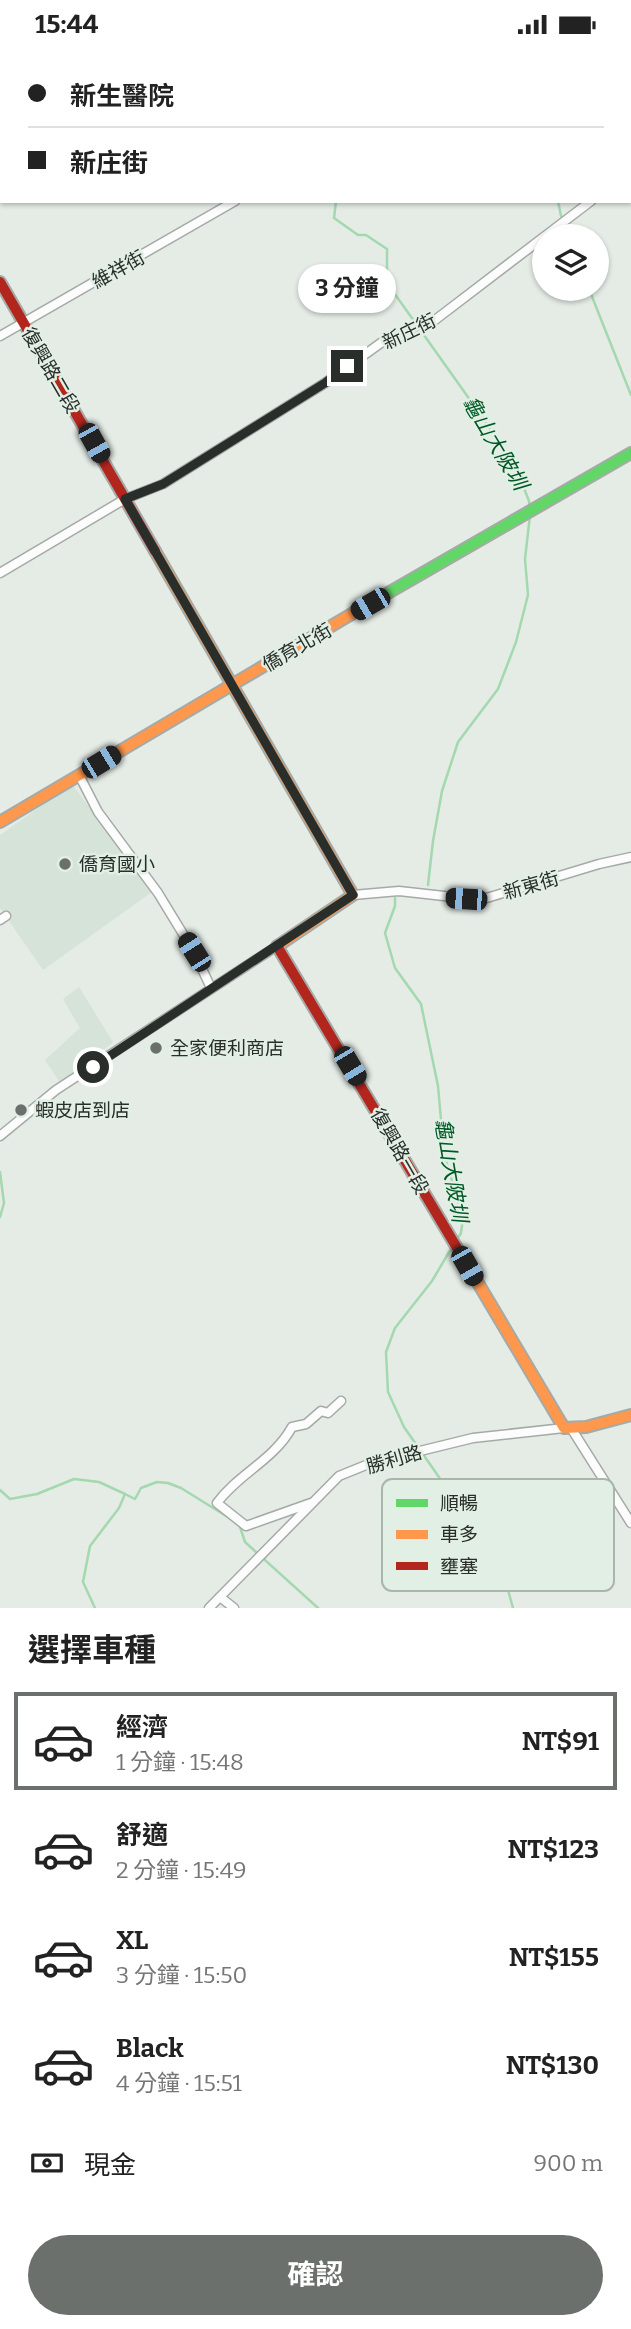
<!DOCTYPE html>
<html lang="zh-TW">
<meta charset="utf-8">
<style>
:root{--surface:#fff;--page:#f2f2f2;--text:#222;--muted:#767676;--line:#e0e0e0;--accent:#6b706c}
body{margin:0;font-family:Bitter,"Noto Sans TC",serif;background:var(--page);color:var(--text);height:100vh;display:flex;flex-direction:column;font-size:26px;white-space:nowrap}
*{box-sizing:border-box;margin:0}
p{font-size:23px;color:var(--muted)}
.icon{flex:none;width:38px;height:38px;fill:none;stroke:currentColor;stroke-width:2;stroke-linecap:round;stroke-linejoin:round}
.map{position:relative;height:1559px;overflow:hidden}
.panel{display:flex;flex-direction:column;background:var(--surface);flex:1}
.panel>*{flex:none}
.guide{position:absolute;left:0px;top:0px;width:632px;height:154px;box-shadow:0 2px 5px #0004;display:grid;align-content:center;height:154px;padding:0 28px;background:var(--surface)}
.tools{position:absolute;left:532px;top:175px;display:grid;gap:14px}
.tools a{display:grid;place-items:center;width:77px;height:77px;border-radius:50%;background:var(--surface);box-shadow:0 2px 5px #0004;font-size:35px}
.end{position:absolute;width:32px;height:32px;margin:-16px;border:9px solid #292e2a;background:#fff;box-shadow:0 0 0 4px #fff}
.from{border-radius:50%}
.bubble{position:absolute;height:49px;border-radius:24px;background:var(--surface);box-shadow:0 2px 5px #0004;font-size:23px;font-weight:700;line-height:49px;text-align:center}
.car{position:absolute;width:21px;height:42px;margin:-21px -10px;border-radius:9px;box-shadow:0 0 5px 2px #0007;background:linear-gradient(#222 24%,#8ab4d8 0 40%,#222 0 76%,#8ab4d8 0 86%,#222 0)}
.guide b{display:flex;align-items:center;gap:24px;height:66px;font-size:26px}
.guide b+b{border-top:2px solid var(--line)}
.guide i{width:18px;height:18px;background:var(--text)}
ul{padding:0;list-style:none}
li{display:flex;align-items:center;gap:21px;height:98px;margin:0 14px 10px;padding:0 14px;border:4px solid transparent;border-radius:0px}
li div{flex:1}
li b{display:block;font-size:26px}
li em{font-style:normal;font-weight:700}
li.current{border-color:var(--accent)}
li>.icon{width:63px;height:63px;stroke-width:1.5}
h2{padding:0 28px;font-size:32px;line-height:84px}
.pay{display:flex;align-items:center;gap:18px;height:77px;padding:0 28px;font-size:26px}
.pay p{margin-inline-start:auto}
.cta{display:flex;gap:14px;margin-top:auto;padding:14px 28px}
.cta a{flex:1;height:80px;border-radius:42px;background:var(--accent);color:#fff;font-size:28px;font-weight:700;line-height:80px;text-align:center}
.status{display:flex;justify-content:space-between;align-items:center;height:49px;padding:0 35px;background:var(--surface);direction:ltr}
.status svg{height:19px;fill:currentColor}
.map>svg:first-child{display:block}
</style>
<div class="status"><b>15:44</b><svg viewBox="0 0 49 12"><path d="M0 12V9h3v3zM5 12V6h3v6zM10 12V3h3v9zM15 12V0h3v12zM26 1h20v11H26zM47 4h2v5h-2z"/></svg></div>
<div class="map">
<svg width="631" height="1559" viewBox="0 0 631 1559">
<rect width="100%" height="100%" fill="#e5ece6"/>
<g fill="#d6e3d8">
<polygon points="72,735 152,843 43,921 0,859 0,786"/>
<polygon points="79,938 113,993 61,1035 45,1011 80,979 63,950"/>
</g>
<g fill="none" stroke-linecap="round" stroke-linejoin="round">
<g stroke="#a4d8af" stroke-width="2.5">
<polyline points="324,0 325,2"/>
<polyline points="529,0 529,2"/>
<polyline points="419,2 420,0"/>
<polyline points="336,152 334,169 358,186 366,186 387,200 387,234 485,372 520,429 529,452 530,460"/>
<polyline points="558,152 561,167"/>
<polyline points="589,240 631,346"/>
<polyline points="428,836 433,792 442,742 458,693 498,640 516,593 528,546 525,510 530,466"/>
<polyline points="395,849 395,857 385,884 395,919 421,955 438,1037 444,1105 463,1169 461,1184 456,1192"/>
<polyline points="0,1123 4,1154 0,1168"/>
<polyline points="452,1198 432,1232 395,1279 386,1303 388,1343 404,1378 441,1431 454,1459 471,1480 484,1505 505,1530 513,1559"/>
<polyline points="0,1441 10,1450 37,1445 74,1430 99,1433 125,1445 119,1459 90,1497 83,1533 95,1559"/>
<polyline points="125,1445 135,1450 141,1439 157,1433 168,1434 181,1439 239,1475 245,1493 318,1559"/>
</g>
<defs>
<g id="street">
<polyline points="26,2 28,0"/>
<polyline points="367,2 370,0"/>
<polyline points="0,20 2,18"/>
<polyline points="630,123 631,123"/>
<polyline points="0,287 235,152"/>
<polyline points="0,524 125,450 163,435 325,334 385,291 404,281 435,271 591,152"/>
<polyline points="79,726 98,763 158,844 194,903 211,939"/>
<polyline points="353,846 399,842 480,851 599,815 631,808"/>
<polyline points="0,871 6,867"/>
<polyline points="0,1087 56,1041 277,897"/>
<polyline points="571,1379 631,1474"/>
<path d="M311,1454l-65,23 -29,-23c21,-29 57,-43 75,-76l14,-3 15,-13 7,2 13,-12"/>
<polyline points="220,1548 234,1559"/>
<polyline points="209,1559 339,1427 371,1414 473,1389 564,1379"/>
</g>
<polyline id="fast" points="355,563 631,404"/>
<g id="slow">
<polyline points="155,502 353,846 279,896"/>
<polyline points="0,773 355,563"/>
<polyline points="472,1224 564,1379 586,1378 631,1366"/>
</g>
<g id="jam">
<polyline points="0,233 155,502"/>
<polyline points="279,896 277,897 472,1224"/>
</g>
</defs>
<use href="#street" stroke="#a5aaa6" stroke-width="11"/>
<use href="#fast" stroke="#a5aaa6" stroke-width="14"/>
<use href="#slow" stroke="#a5aaa6" stroke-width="14"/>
<use href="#jam" stroke="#a5aaa6" stroke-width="14"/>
<use href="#street" stroke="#fbfcfb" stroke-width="8"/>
<use href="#fast" stroke="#63d668" stroke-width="10"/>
<use href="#slow" stroke="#ff974d" stroke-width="10"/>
<use href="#jam" stroke="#b3261e" stroke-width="10"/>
</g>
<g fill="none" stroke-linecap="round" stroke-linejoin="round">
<polyline stroke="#292e2a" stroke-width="9" points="93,1018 353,846 125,450 163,435 325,334 347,317"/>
</g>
<g fill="#6b706c" stroke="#e2efe4" stroke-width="2.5">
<circle cx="65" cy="815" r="7"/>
<circle cx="156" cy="999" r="7"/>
<circle cx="21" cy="1061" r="7"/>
</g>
<g text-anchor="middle" stroke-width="5" stroke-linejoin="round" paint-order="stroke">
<g font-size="19" fill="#292e2a" stroke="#e2efe4">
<text transform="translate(118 220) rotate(-29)" y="7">維祥街</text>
<text transform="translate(409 282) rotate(-26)" y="7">新庄街</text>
<text transform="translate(51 321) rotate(60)" y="7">復興路二段</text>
<text transform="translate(297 598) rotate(-30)" y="7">僑育北街</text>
<text transform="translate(531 836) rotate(-16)" y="7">新東街</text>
<text transform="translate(400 1102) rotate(60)" y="7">復興路一段</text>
<text transform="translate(394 1410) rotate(-16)" y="7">勝利路</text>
</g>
<g font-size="19" fill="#292e2a" stroke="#e2efe4" text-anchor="start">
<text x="79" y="822">僑育國小</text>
<text x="170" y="1006">全家便利商店</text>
<text x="35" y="1068">蝦皮店到店</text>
</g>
<g font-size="21" font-style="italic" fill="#005926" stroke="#e2efe4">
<text transform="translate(495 394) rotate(59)" y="7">龜山大陂圳</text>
<text transform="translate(451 1121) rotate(80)" y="7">龜山大陂圳</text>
</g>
</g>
<rect x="382" y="1430" width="232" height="112" rx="10" fill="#e2efe4" stroke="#aab5ac" stroke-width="2"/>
<rect x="396" y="1450" width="32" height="8" fill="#63d668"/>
<rect x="396" y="1481" width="32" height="9" fill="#ff974d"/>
<rect x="396" y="1513" width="32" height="8" fill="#b3261e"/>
<g font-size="19" fill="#292e2a">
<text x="440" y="1461">順暢</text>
<text x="440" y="1492">車多</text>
<text x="440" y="1524">壅塞</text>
</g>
</svg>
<div class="tools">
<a><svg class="icon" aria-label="layers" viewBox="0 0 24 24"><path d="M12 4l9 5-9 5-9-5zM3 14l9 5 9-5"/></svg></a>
</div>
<i class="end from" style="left:93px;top:1018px"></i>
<i class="end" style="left:347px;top:317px"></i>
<div class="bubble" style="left:298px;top:215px;width:98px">3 分鐘</div>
<i class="car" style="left:94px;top:394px;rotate:151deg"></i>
<i class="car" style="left:370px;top:555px;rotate:240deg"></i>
<i class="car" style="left:101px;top:713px;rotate:59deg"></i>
<i class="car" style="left:466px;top:850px;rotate:274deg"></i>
<i class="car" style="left:194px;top:903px;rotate:328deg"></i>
<i class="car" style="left:350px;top:1017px;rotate:149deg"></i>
<i class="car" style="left:467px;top:1217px;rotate:150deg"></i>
<div class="guide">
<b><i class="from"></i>新生醫院</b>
<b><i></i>新庄街</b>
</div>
</div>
<section class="panel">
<h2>選擇車種</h2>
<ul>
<li class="current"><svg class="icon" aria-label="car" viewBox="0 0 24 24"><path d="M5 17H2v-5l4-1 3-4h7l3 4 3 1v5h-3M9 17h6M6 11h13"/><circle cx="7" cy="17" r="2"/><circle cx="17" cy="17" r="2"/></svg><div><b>經濟</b><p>1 分鐘 · 15:48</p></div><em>NT$91</em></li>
<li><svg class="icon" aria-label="car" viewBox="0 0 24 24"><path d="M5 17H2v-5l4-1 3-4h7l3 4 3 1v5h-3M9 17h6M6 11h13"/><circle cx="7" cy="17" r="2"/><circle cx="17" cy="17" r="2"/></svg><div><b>舒適</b><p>2 分鐘 · 15:49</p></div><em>NT$123</em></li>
<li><svg class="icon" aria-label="car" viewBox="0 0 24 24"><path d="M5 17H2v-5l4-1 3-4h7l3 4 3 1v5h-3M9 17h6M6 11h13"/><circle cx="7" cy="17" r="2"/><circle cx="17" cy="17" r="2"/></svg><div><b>XL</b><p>3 分鐘 · 15:50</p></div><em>NT$155</em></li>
<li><svg class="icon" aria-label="car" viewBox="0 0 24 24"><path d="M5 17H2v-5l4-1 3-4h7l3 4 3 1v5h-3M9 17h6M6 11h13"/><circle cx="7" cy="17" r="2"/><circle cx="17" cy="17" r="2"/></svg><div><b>Black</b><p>4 分鐘 · 15:51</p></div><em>NT$130</em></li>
</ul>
<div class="pay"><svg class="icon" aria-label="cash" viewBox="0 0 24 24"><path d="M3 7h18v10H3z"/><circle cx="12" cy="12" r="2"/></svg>現金<p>900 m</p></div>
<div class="cta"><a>確認</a></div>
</section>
